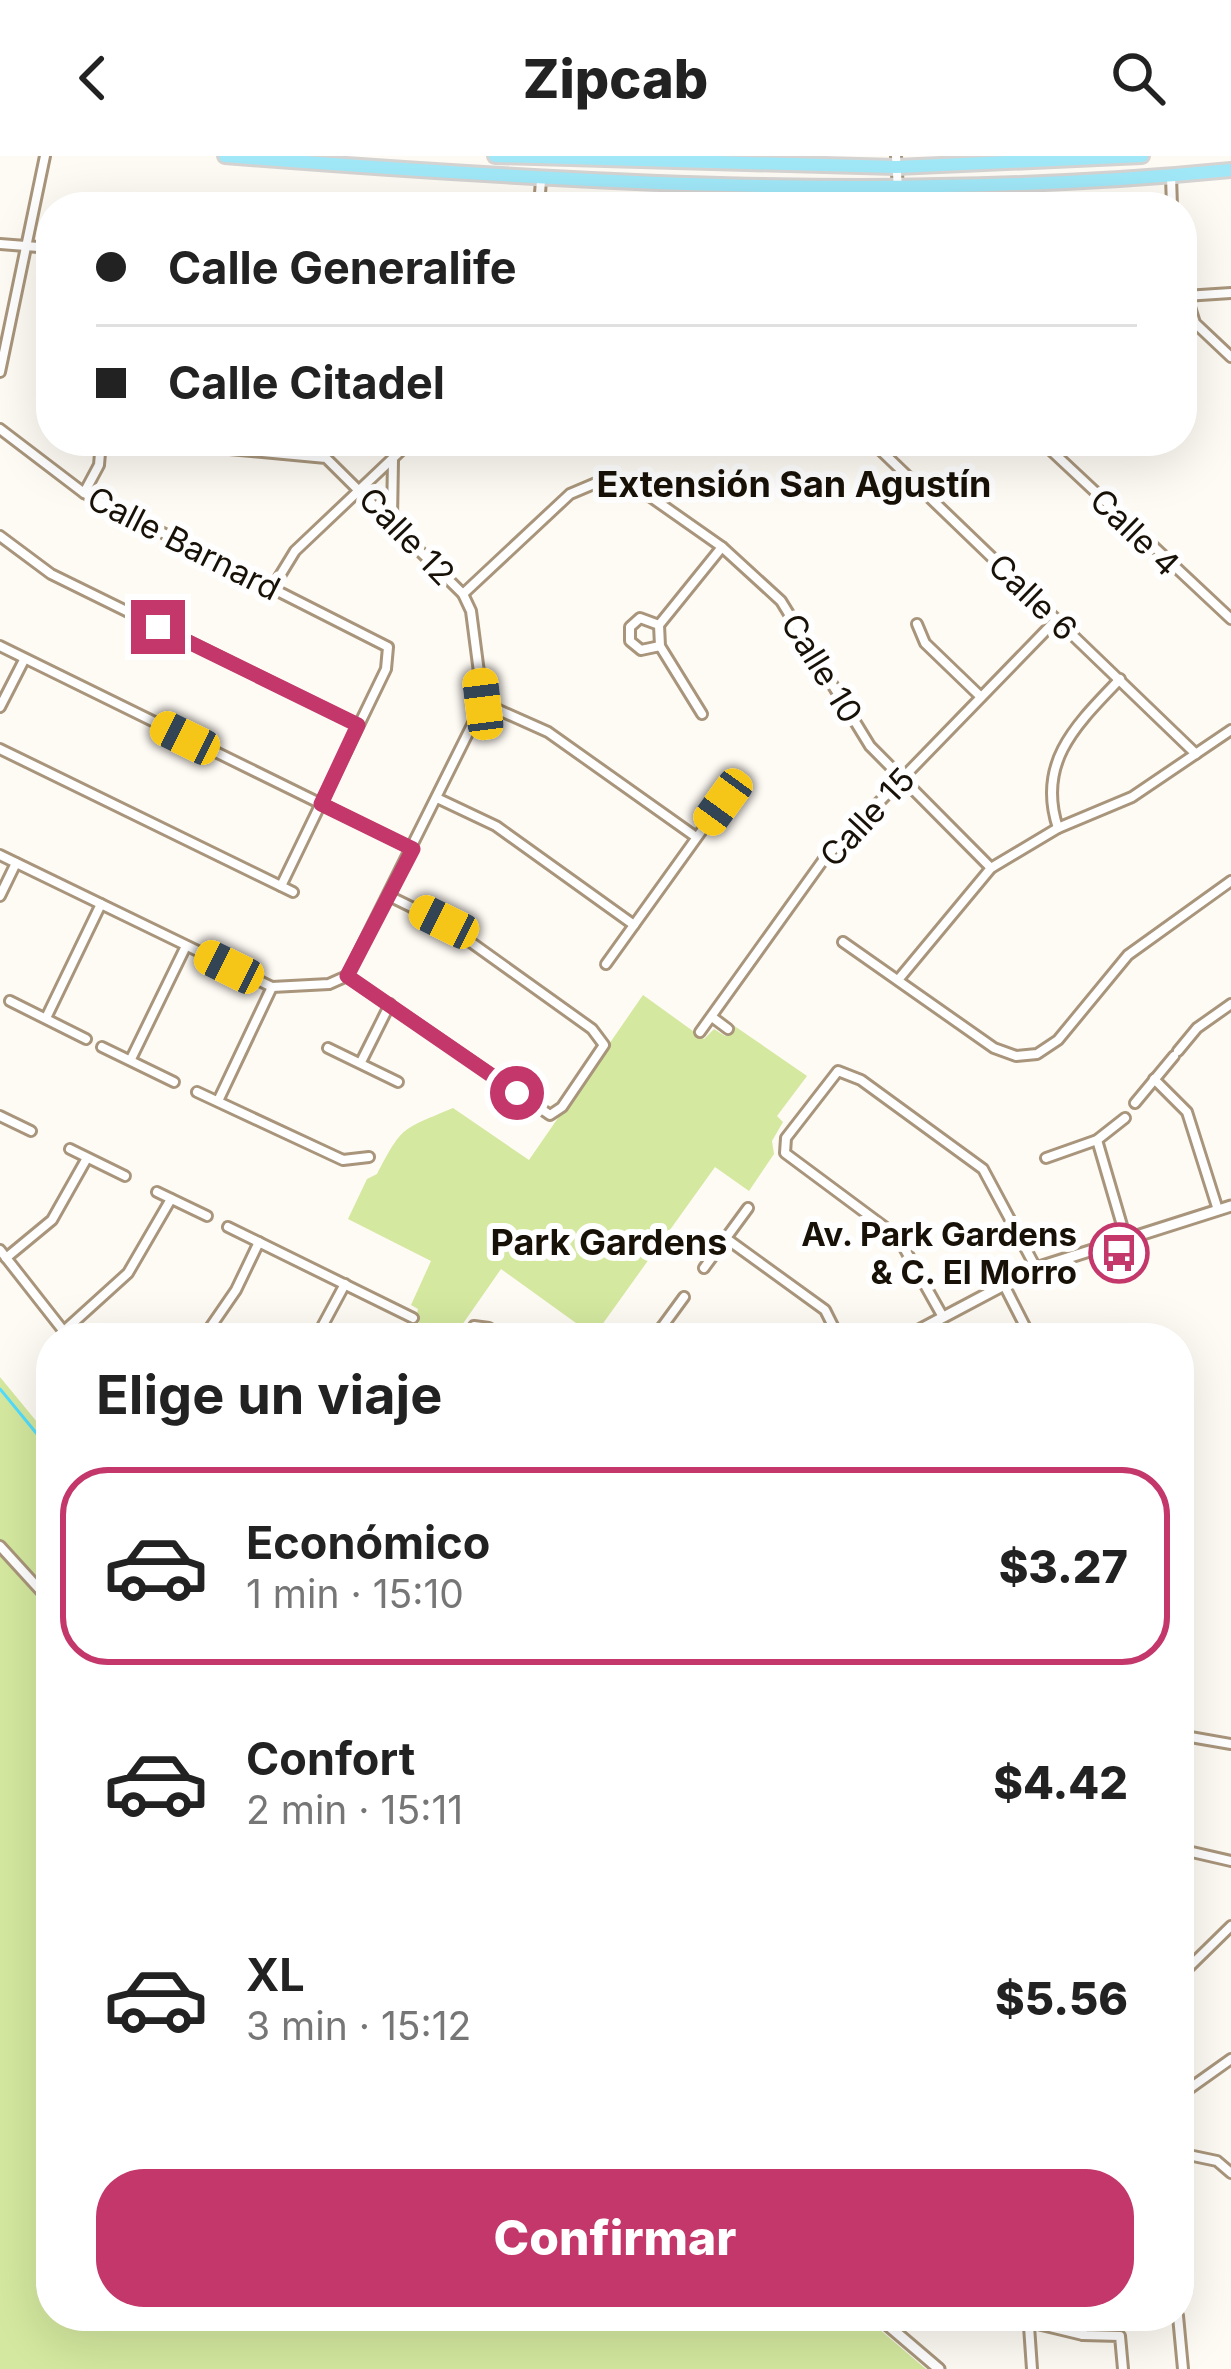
<!DOCTYPE html>
<html lang="es">
<meta charset="utf-8">
<style>
:root{--surface:#fff;--page:#f6f6f6;--text:#222;--muted:#767676;--line:#e0e0e0;--accent:#c3376b}
body{margin:0;font-family:Inter,sans-serif;background:var(--page);color:var(--text);height:100vh;display:flex;flex-direction:column;font-size:45px;white-space:nowrap}
*{box-sizing:border-box;margin:0}
p{font-size:39px;color:var(--muted)}
.icon{flex:none;width:66px;height:66px;fill:none;stroke:currentColor;stroke-width:2;stroke-linecap:round;stroke-linejoin:round}
.map{position:relative;flex:1;overflow:hidden}
.side{position:absolute;left:36px;top:1167px;width:1158px;height:1008px;display:flex;flex-direction:column;background:var(--surface);border-radius:48px;box-shadow:0 12px 48px #0002}
.side>*{flex:none}
.hud{position:absolute;left:36px;top:36px;width:1161px;height:264px;border-radius:48px;box-shadow:0 12px 48px #0002;display:grid;align-content:center;height:264px;padding:0 60px;background:var(--surface)}
.end{position:absolute;width:54px;height:54px;margin:-27px;border:15px solid #c3376b;background:#fff;box-shadow:0 0 0 6px #fff}
.from{border-radius:50%}
.car{position:absolute;width:36px;height:72px;margin:-36px -18px;border-radius:15px;box-shadow:0 0 9px 3px #0007;background:linear-gradient(#f5c518 24%,#345 0 40%,#f5c518 0 76%,#345 0 86%,#f5c518 0)}
.hud b{display:flex;align-items:center;gap:42px;height:114px;font-size:45px}
.hud b+b{border-top:3px solid var(--line)}
.hud i{width:30px;height:30px;background:var(--text)}
ul{padding:0;list-style:none}
li{display:flex;align-items:center;gap:36px;height:198px;margin:0 24px 18px;padding:0 36px;border:6px solid transparent;border-radius:48px}
li div{flex:1}
li b{display:block;font-size:45px}
li em{font-style:normal;font-weight:800}
li.active{border-color:var(--accent)}
li>.icon{width:108px;height:108px;stroke-width:1.5}
h2{padding:0 60px;font-size:54px;line-height:144px}
.cta{display:flex;gap:24px;margin-top:auto;padding:24px 60px}
.cta a{flex:1;height:138px;border-radius:48px;background:var(--accent);color:#fff;font-size:48px;font-weight:800;line-height:138px;text-align:center}
header{display:flex;justify-content:space-between;align-items:center;height:156px;padding:0 60px;background:var(--surface);font-size:54px;font-weight:800}
.map>svg:first-child{display:block}
</style>
<header><svg class="icon" aria-label="back" viewBox="0 0 24 24"><path d="M15 5l-7 7 7 7"/></svg>Zipcab<svg class="icon" aria-label="search" viewBox="0 0 24 24"><circle cx="10" cy="10" r="6"/><path d="M15 15l6 6"/></svg></header>
<div class="map">
<svg width="1231" height="2213" viewBox="0 0 1231 2213">
<rect width="100%" height="100%" fill="#fefaf4"/>
<g fill="#d4e89f">
<path d="M643,839l61,44 10,-10 11,7 8,-11 74,51 -30,40 6,6 -11,19 2,13 -25,37 -34,-24 -121,169 -93,-67 -48,69 -38,-17 3,-12 -7,-4 20,-44 -83,-42 19,-40 10,-5c26,-49 24,-44 76,-66l76,52z"/>
<polygon points="0,1221 51,1283 51,2160 864,2160 926,2213 0,2213"/>
</g>
<g fill="none" stroke-linecap="round" stroke-linejoin="round">
<polyline stroke="#52dcfd" stroke-width="3" points="0,1233 51,1295"/>
<defs>
<g id="minor">
<polyline points="896,0 899,51"/>
<polyline points="1171,20 1172,51"/>
<polyline points="539,51 541,24"/>
<polyline points="0,88 51,92"/>
<polyline points="1182,125 1195,167 1231,201"/>
<polyline points="1185,140 1231,137"/>
<polyline points="0,216 45,0"/>
<polyline points="0,273 84,337 388,491 386,513 281,730"/>
<polyline points="143,285 326,302 463,438 471,455 483,547 347,820"/>
<polyline points="871,285 1196,598"/>
<polyline points="1041,285 1231,463"/>
<polyline points="84,337 99,309 101,285"/>
<polyline points="392,364 393,304"/>
<polyline points="0,380 51,418 358,569"/>
<polyline points="273,431 295,395 411,285"/>
<polyline points="463,438 570,338 596,327 638,332 722,391 781,445 870,590 991,712"/>
<polyline points="917,468 925,487 981,541"/>
<polyline points="659,469 722,391"/>
<polyline points="0,490 413,693"/>
<polyline points="660,490 641,494 630,485 630,471 640,462 659,469 660,490 702,558"/>
<polyline points="483,547 548,576 696,681"/>
<polyline points="0,551 24,504"/>
<polyline points="0,593 293,736"/>
<polyline points="439,643 496,670 634,769"/>
<path d="M1058,672c-22,-66 19,-104 62,-149"/>
<polyline points="0,699 272,831 329,828 347,820 550,959 562,951 604,889 592,873 444,767 391,741"/>
<polyline points="0,740 16,707"/>
<polyline points="843,786 994,892 1016,900 1037,898 1058,884 1128,799 1231,725"/>
<polyline points="606,808 723,645"/>
<polyline points="898,824 991,712 1058,672 1132,641 1231,574"/>
<polyline points="10,845 86,883"/>
<polyline points="712,861 728,873"/>
<polyline points="46,862 101,748"/>
<polyline points="700,876 824,703 1056,464"/>
<polyline points="102,891 174,926"/>
<polyline points="328,892 398,926"/>
<polyline points="1178,895 1197,872 1231,848"/>
<polyline points="131,903 186,790"/>
<polyline points="361,906 390,848"/>
<polyline points="1154,923 1187,956 1218,1054"/>
<polyline points="197,936 343,1004 369,1001"/>
<polyline points="218,945 272,831"/>
<polyline points="1135,947 1174,900"/>
<polyline points="0,960 31,975"/>
<polyline points="1097,984 1126,1083"/>
<polyline points="70,993 125,1020"/>
<polyline points="1046,1002 1097,984 1125,962"/>
<polyline points="157,1036 207,1060"/>
<polyline points="228,1071 413,1162"/>
<polyline points="727,1083 825,1154 839,1182"/>
<polyline points="0,1094 69,1182"/>
<polyline points="6,1102 52,1064 87,1002"/>
<polyline points="704,1112 748,1052"/>
<polyline points="1004,1129 1031,1182"/>
<polyline points="943,1161 898,1081 785,997 786,982 838,915 861,924 983,1013 1036,1112"/>
<polyline points="662,1171 678,1182"/>
<polyline points="64,1175 128,1117 171,1043"/>
<polyline points="203,1182 236,1134 259,1086"/>
<polyline points="316,1182 345,1128"/>
<polyline points="467,1182 474,1170 489,1172 504,1182"/>
<polyline points="654,1182 684,1141"/>
<polyline points="0,1390 51,1446"/>
<polyline points="1179,1579 1231,1588"/>
<polyline points="1179,1693 1231,1705"/>
<polyline points="1179,1821 1231,1770"/>
<polyline points="1179,1940 1231,1903"/>
<polyline points="1179,1997 1217,2005 1231,2017"/>
<polyline points="1004,2160 1083,2179 1120,2180 1123,2213"/>
<polyline points="1082,2160 1083,2179"/>
<polyline points="1178,2160 1183,2213"/>
<polyline points="1029,2170 1032,2213"/>
</g>
<g id="tertiary">
<polyline points="904,1182 1036,1112 1231,1050"/>
<polyline points="877,2160 939,2213"/>
</g>
<g id="trunk">
<path d="M225,0c335,26 671,47 1006,14"/>
<polyline points="495,0 896,11 1142,0"/>
</g>
</defs>
<use href="#minor" stroke="#a8957b" stroke-width="14"/>
<use href="#tertiary" stroke="#a8957b" stroke-width="15"/>
<use href="#trunk" stroke="#d5d4d2" stroke-width="18"/>
<use href="#minor" stroke="#fff" stroke-width="8"/>
<use href="#tertiary" stroke="#fff" stroke-width="9"/>
<use href="#trunk" stroke="#a0e8f8" stroke-width="12"/>
</g>
<g fill="none" stroke-linecap="round" stroke-linejoin="round">
<polyline stroke="#c3376b" stroke-width="15" points="158,471 358,569 321,648 413,693 347,820 517,937"/>
</g>
<defs>
<symbol id="bus-ring" viewBox="-11 -11 22 22"><circle r="9.5" fill="#fff" stroke="#c3376b" stroke-width="1.5"/><path d="M-5-6H5V4H4V6H2V4H-2V6H-4V4H-5ZM-3.5-4V0h7V-4ZM-3.5 1.2v1.5H-2V1.2ZM2 1.2v1.5H3.5V1.2Z" fill="#c3376b"/></symbol>
</defs>
<g fill-rule="evenodd">
<use href="#bus-ring" x="1086" y="1064" width="66" height="66"/>
</g>
<g text-anchor="middle" stroke-width="12" stroke-linejoin="round" paint-order="stroke">
<g font-size="33" fill="#181107" stroke="#fff">
<text transform="translate(1135 376) rotate(44)" y="12">Calle 4</text>
<text transform="translate(407 380) rotate(46)" y="12">Calle 12</text>
<text transform="translate(184 387) rotate(27)" y="12">Calle Barnard</text>
<text transform="translate(1033 441) rotate(44)" y="12">Calle 6</text>
<text transform="translate(822 512) rotate(58)" y="12">Calle 10</text>
<text transform="translate(867 661) rotate(-47)" y="12">Calle 15</text>
</g>
<g font-size="33" font-weight="bold" fill="#181107" stroke="#fff" text-anchor="end">
<text x="1077" y="1090">Av. Park Gardens<tspan x="1077" dy="38">&amp; C. El Morro</tspan></text>
</g>
<g font-size="36" font-weight="bold" fill="#181107" stroke="#fff">
<text x="794" y="341">Extensión San Agustín</text>
<text x="609" y="1099">Park Gardens</text>
</g>
</g>
</svg>
<i class="end from" style="left:517px;top:937px"></i>
<i class="end" style="left:158px;top:471px"></i>
<i class="car" style="left:483px;top:548px;rotate:353deg"></i>
<i class="car" style="left:185px;top:582px;rotate:296deg"></i>
<i class="car" style="left:723px;top:646px;rotate:216deg"></i>
<i class="car" style="left:444px;top:766px;rotate:296deg"></i>
<i class="car" style="left:229px;top:811px;rotate:296deg"></i>
<div class="hud">
<b><i class="from"></i>Calle Generalife</b>
<b><i></i>Calle Citadel</b>
</div>
<section class="side">
<h2>Elige un viaje</h2>
<ul>
<li class="active"><svg class="icon" aria-label="car" viewBox="0 0 24 24"><path d="M5 17H2v-5l4-1 3-4h7l3 4 3 1v5h-3M9 17h6M6 11h13"/><circle cx="7" cy="17" r="2"/><circle cx="17" cy="17" r="2"/></svg><div><b>Económico</b><p>1 min · 15:10</p></div><em>$3.27</em></li>
<li><svg class="icon" aria-label="car" viewBox="0 0 24 24"><path d="M5 17H2v-5l4-1 3-4h7l3 4 3 1v5h-3M9 17h6M6 11h13"/><circle cx="7" cy="17" r="2"/><circle cx="17" cy="17" r="2"/></svg><div><b>Confort</b><p>2 min · 15:11</p></div><em>$4.42</em></li>
<li><svg class="icon" aria-label="car" viewBox="0 0 24 24"><path d="M5 17H2v-5l4-1 3-4h7l3 4 3 1v5h-3M9 17h6M6 11h13"/><circle cx="7" cy="17" r="2"/><circle cx="17" cy="17" r="2"/></svg><div><b>XL</b><p>3 min · 15:12</p></div><em>$5.56</em></li>
</ul>
<div class="cta"><a>Confirmar</a></div>
</section>
</div>
